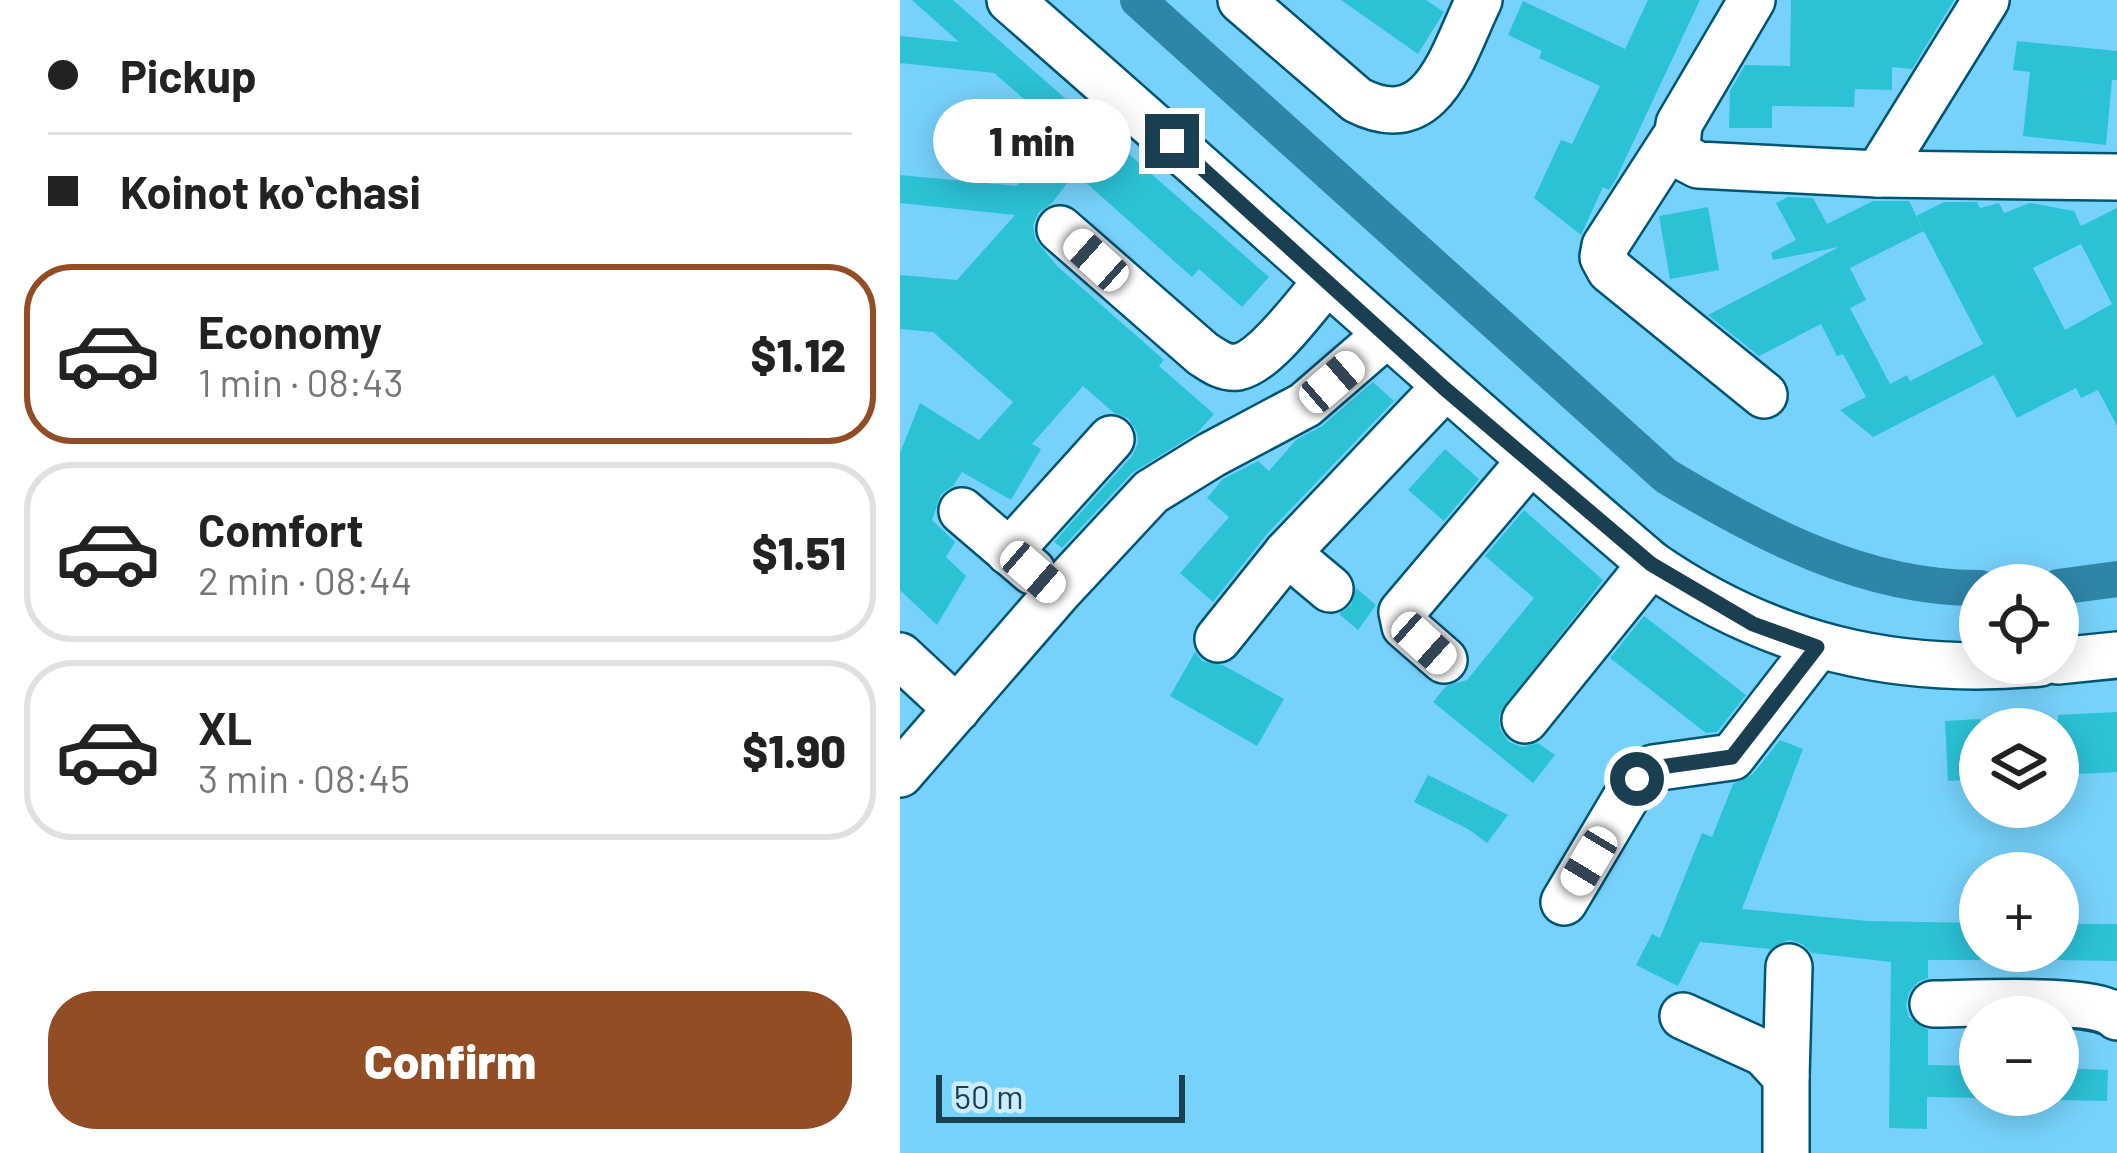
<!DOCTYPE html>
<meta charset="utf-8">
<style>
:root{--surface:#fff;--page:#f2f2f2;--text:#222;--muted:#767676;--line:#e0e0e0;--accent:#934d24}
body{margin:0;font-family:Barlow,sans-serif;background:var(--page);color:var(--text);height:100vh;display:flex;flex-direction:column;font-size:45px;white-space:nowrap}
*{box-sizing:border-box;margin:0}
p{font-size:39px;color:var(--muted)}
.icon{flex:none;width:66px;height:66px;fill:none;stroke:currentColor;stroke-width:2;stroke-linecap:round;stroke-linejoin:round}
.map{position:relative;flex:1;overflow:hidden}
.side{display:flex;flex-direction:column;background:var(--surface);width:900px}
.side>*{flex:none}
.banner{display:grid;align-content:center;height:264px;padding:0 48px;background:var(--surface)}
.buttons{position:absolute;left:1059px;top:564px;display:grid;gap:24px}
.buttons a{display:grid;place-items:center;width:120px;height:120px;border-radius:50%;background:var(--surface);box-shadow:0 6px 30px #0003;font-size:60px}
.scale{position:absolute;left:36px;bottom:30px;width:249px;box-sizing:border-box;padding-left:12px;border:6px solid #193f50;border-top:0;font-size:33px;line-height:42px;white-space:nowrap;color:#193f50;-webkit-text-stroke:9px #caecfc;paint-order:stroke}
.end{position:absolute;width:54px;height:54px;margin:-27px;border:15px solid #193f50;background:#fff;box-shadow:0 0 0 6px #fff}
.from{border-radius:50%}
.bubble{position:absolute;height:84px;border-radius:42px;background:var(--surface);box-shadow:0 6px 30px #0003;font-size:39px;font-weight:800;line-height:84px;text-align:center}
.car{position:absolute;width:36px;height:72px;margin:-36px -18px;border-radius:15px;box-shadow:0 0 9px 3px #0007;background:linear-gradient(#fff 24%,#345 0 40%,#fff 0 76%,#345 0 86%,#fff 0)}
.banner b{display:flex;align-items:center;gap:42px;height:114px;font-size:45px}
.banner b+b{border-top:3px solid var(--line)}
.banner i{width:30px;height:30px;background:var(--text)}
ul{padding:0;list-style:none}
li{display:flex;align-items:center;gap:36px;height:180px;margin:0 24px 18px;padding:0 24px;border:6px solid var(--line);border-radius:48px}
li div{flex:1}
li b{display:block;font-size:45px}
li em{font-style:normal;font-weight:800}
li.active{border-color:var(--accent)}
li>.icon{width:108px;height:108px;stroke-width:1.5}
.button{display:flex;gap:24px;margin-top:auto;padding:24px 48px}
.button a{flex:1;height:138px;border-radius:48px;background:var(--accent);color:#fff;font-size:48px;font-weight:800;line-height:138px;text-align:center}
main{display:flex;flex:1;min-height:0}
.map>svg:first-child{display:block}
</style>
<main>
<section class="side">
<div class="banner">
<b><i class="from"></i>Pickup</b>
<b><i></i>Koinot koʻchasi</b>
</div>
<ul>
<li class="active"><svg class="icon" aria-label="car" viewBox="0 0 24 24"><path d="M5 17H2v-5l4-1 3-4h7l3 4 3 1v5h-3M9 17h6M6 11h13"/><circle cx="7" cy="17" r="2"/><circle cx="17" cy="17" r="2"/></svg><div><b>Economy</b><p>1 min · 08:43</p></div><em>$1.12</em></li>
<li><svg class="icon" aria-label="car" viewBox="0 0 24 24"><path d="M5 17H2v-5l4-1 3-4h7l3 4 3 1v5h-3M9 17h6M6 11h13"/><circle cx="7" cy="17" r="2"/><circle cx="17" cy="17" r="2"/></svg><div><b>Comfort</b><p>2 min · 08:44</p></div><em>$1.51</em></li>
<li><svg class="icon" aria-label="car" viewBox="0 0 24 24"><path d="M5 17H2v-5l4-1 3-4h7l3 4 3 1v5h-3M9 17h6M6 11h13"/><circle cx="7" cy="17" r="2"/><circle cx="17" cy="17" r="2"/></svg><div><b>XL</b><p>3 min · 08:45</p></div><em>$1.90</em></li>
</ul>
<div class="button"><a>Confirm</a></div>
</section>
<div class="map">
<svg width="1217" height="1153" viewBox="0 0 1217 1153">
<rect width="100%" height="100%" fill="#77d2fb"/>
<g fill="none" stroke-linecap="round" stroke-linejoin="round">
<g stroke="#2f85a8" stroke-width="36">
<path d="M238,0l528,476c95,57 199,113 314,112"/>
<polyline points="1158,587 1217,579"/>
</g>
</g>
<g fill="#2cc2d6" fill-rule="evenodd">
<polygon points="12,0 53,0 369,277 342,307 299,269 292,277 175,173 152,203 139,212 133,225 135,239 157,266 264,360 259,366 314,414 298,432 232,473 162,548 154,542 232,456 238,443 237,432 228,418 214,413 183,386 132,444 141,449 111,500 62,472 53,486 41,494 32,520 55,542 46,557 66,576 37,625 0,590 0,453 20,403 79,440 113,402 33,332 0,329 0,275 57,280 115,215 0,203 0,175 117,186 159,129 94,73 0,63 0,36 59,42"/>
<polygon points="441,0 526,0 544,12 518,54"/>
<polygon points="748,0 800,0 716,179 709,190 703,187 681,235 634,198 661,140 672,144 700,86 639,58 642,51 608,35 623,1 725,49"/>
<polygon points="891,0 1054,0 1012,69 992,67 992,90 955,89 954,107 872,106 872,128 829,128 830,91 845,65 890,66"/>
<polygon points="1117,41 1217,51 1217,80 1212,80 1206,145 1123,136 1130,72 1113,70"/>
<path d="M888,197l25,1 14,26 46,-23h36l15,30 -74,37 16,32 -16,8 40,76 17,-9 3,6 73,-37 -67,-128 28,-14h33l3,6 19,-5 5,10 26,-10 44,8 7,15 36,-18v218l-19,-36 -17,8 -5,-10 -59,30 -23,-43 -121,62 -33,-27 26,-13 -23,-43 -6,2 -16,-32 -62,32 -51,-41 131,-68 -66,13 -2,-7 25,-13 -20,-37zM1181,244l31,60 -47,26 -32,-62z"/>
<polygon points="808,207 819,270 770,279 759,216"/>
<polygon points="473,382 494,401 367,534 313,602 280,573 329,517 307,498 323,479 358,461 369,471 396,440 422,426"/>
<polygon points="545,449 579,479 544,521 508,490"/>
<polygon points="624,510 703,580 599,715 600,729 609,742 622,747 638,743 655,755 633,783 533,702 546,686 567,680 634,598 585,556"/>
<polygon points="456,588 476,605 458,630 439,614 451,605"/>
<polygon points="744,616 846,695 817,732 806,733 710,658"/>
<polygon points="295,652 302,661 323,665 384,699 357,746 270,696"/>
<polygon points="1217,712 1217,772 1158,775 1158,715"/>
<polygon points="1080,719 1080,779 1048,781 1045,721"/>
<polygon points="880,740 903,749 842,909 968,921 1080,923 1080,960 1028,960 1028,978 1018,982 1009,992 1006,1006 1009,1017 1028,1030 1028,1065 1080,1066 1080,1098 1027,1097 1027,1129 989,1128 991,962 912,953 902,944 889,940 870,949 800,942 778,986 736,965 752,934 760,938 802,833 812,837 833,784 853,774"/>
<polygon points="528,775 608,815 587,843 568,829 514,802"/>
<polygon points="1158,924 1217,924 1217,961 1158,960"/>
<polygon points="1158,1068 1208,1070 1207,1101 1158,1100"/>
</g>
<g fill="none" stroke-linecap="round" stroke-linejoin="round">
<defs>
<g id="minor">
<path d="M110,0c215,187 424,379 641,564 119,82 244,112 389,99"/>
<path d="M341,0l116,100c76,39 95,-45 122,-100"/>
<polyline points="852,0 779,124 777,147 781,156 798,165 978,174 1217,177"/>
<polyline points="776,136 705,246 703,257 710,270 864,395"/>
<polyline points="978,174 1086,0"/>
<path d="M160,229l143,125c11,7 21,15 35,13 29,-6 69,-64 89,-86"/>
<polyline points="62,511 132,571"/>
<polyline points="109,552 211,439"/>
<polyline points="387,553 430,589"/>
<polyline points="318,639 387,553 544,388"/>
<polyline points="0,656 57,709"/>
<polyline points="544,660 505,626 502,612 630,461"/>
<polyline points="1158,661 1217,655"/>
<polyline points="625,720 751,564"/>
<polyline points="0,774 157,593 251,492 311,455 405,405 487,334"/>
<polyline points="664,902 737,779 753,768 832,757 917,647"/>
<path d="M1033,1004c35,0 163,-8 184,13"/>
<polyline points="783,1016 864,1053 886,1077 886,1153"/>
<polyline points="886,1077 889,967"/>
</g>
</defs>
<use href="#minor" stroke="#005572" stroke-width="50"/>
<use href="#minor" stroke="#fff" stroke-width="45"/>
</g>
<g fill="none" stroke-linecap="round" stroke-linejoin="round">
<polyline stroke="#193f50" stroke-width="15" points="272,141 544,388 751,564 853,624 917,647 832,757 753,768 737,779"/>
</g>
</svg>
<div class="buttons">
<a><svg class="icon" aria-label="locate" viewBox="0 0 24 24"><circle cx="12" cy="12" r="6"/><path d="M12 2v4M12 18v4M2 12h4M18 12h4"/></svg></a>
<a><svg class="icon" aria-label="layers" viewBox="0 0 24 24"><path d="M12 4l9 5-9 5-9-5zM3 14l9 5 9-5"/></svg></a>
<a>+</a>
<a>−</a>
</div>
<div class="scale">50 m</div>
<i class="end from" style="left:737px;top:779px"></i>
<i class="end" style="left:272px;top:141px"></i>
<div class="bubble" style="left:33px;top:99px;width:198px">1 min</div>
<i class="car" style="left:196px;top:260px;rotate:312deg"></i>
<i class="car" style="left:432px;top:382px;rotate:49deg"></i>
<i class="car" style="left:133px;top:572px;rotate:131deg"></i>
<i class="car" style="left:524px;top:643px;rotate:132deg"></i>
<i class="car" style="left:689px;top:861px;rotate:211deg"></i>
</div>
</main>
